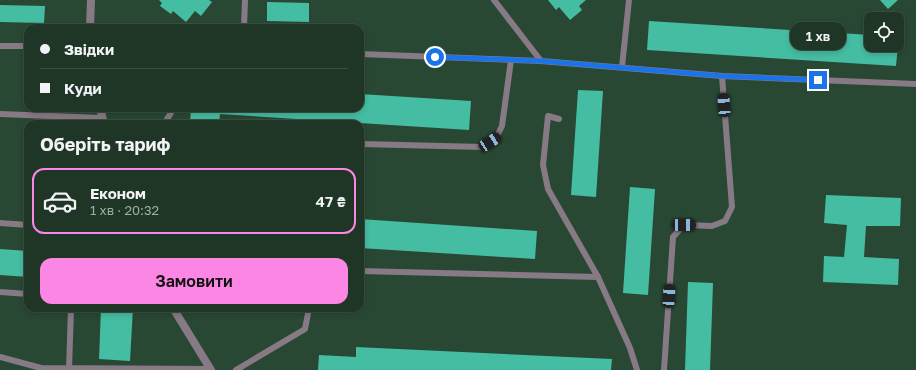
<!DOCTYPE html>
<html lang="uk">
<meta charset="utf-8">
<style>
:root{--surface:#1f3627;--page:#273e2f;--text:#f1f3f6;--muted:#a1aba7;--line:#3c5044;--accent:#fc86e4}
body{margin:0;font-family:"Golos Text",sans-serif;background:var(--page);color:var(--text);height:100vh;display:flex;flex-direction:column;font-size:15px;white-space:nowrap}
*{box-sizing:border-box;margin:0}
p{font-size:13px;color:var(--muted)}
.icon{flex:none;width:22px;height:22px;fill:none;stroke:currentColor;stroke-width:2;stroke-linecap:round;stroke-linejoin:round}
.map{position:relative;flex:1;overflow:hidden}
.sheet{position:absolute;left:24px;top:120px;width:340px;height:192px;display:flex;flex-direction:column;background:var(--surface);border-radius:12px;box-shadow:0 2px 6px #0003,0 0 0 1px var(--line)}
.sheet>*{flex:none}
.banner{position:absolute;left:24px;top:24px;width:340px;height:88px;border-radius:12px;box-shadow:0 2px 6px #0003,0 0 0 1px var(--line);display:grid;align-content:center;height:88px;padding:0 16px;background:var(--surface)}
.buttons{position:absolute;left:864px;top:12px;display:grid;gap:8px}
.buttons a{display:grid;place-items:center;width:40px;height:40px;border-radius:8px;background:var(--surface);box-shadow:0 2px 6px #0003,0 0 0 1px var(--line);font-size:20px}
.end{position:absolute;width:18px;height:18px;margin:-9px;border:5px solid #1a73e8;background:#fff;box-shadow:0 0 0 2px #fff}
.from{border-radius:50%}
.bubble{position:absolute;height:28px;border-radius:12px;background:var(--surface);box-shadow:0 2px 6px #0003,0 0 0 1px var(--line);font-size:13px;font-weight:600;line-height:28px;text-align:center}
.car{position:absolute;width:12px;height:24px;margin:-12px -6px;border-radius:5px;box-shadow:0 0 3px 1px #0007;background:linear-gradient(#222 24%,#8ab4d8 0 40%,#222 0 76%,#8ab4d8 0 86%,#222 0)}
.banner b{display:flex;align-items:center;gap:14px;height:38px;font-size:15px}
.banner b+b{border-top:1px solid var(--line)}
.banner i{width:10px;height:10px;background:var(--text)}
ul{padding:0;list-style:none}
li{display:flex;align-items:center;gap:12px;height:66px;margin:0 8px 6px;padding:0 8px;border:2px solid var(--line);border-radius:12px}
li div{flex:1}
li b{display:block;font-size:15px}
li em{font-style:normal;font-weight:600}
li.current{border-color:var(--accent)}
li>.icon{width:36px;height:36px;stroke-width:1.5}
h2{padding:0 16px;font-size:18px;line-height:48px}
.cta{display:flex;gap:8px;margin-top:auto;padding:8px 16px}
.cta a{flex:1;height:46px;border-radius:12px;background:var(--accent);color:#111;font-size:16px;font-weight:600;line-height:46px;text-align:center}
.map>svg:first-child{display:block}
</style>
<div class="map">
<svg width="916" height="370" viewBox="0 0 916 370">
<rect width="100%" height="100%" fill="#294834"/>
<g fill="#45bda2">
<polygon points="159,0 209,0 212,2 201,16 195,11 186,22 173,11 171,14 160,6 162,3"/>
<polygon points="548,0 586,0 579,6 582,10 570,20 559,7 556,10"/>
<polygon points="880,0 898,0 888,9"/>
<polygon points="267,2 309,3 309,22 267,21"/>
<polygon points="0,5 45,6 44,23 0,22"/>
<polygon points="649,21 871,35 871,45 898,45 896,66 647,50"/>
<polygon points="578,90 603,91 596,197 571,195"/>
<polygon points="360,94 471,101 469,130 220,114 219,124 190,124 191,108 360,108"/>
<polygon points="630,187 655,189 648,295 623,293"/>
<polygon points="826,195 901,198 900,226 866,226 864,257 899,259 898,285 823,282 824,256 844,257 847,225 824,223"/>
<polygon points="360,219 537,231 535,259 360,248"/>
<polygon points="0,249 28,251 28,277 0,275"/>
<polygon points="688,282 713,283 710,370 685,370"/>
<polygon points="101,308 133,308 130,361 99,359"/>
<polygon points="356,347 612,359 611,370 318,370 319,355 356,357"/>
</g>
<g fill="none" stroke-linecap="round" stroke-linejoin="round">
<g stroke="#887a84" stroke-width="6">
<polyline points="494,0 541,61"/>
<polyline points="244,28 245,0"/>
<polyline points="0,46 28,46"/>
<polyline points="360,54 541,61 722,76 916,84"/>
<polyline points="622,67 629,0"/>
<polyline points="0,114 103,118"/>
<polyline points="559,119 548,116 543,165 548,189 598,277 630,348 637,370"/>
<polyline points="164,124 174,108"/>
<polyline points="360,144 483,147 496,138 502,126 511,60"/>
<polyline points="0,223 28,225"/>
<polyline points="360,271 598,277"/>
<polyline points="0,292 28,294"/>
<polyline points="0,357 41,368 210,369"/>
<polyline points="69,369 71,308"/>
<polyline points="236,370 305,329 309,308"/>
<polyline points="664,370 673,237 684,225 712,226 725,221 732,207 722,76"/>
</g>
<g stroke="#887a84" stroke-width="8">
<polyline points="90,28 91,0"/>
<polyline points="100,108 104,124"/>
<polyline points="173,308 211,370"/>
</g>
</g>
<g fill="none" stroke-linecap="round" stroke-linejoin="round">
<polyline stroke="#1a73e8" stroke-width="5" points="435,57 541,61 722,76 818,80"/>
</g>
</svg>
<div class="buttons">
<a><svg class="icon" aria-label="locate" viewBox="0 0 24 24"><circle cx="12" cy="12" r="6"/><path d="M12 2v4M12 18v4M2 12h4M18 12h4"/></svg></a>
</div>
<i class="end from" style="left:435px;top:57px"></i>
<i class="end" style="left:818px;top:80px"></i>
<div class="bubble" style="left:790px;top:22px;width:56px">1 хв</div>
<i class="car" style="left:724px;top:105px;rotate:356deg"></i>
<i class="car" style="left:490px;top:142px;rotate:57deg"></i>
<i class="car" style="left:684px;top:225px;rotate:91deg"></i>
<i class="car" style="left:669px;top:296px;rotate:3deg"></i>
<div class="banner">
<b><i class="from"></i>Звідки</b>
<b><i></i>Куди</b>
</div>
<section class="sheet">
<h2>Оберіть тариф</h2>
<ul>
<li class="current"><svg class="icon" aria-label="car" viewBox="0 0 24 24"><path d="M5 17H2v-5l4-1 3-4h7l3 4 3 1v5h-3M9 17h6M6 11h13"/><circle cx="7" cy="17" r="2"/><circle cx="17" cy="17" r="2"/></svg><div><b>Економ</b><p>1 хв · 20:32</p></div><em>47 ₴</em></li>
</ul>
<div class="cta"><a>Замовити</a></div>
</section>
</div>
